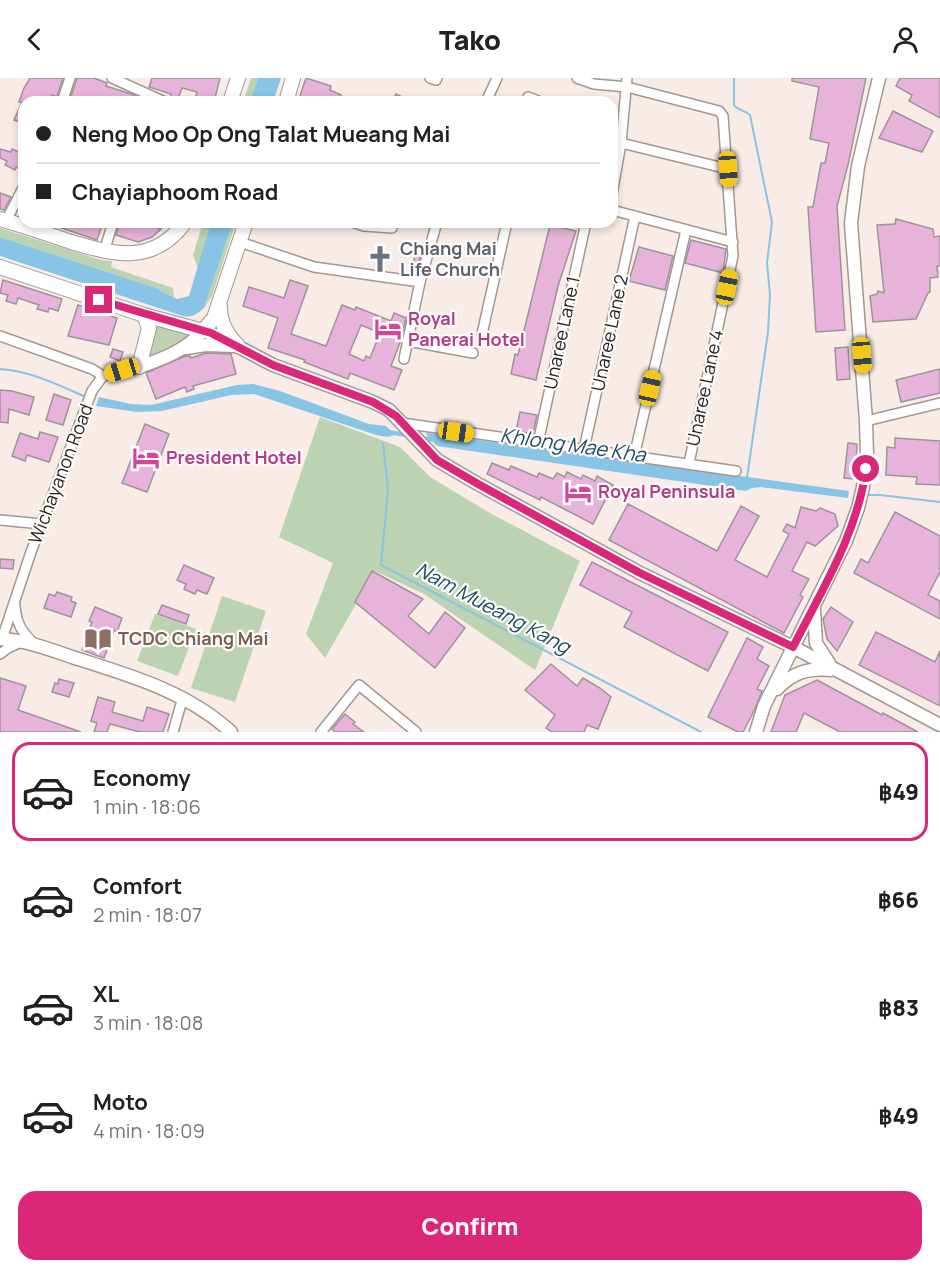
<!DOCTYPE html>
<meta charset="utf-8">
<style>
:root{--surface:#fff;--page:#f6f6f6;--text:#202124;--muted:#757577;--line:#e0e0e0;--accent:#db2777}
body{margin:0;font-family:Manrope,sans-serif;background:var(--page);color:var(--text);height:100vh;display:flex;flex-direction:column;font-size:22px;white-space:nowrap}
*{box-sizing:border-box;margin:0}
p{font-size:20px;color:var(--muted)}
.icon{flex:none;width:33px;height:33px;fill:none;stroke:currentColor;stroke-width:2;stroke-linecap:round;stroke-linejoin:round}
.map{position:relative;height:654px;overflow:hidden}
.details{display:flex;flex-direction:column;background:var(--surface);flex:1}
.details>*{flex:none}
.banner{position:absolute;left:18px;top:18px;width:600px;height:132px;border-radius:18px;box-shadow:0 3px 9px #0003;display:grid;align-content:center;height:132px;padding:0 18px;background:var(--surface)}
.end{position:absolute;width:27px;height:27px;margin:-14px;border:8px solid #db2777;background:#fff;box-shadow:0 0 0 3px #fff}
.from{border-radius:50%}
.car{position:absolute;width:18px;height:36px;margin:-18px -9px;border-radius:8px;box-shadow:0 0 4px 2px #0007;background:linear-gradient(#f5c518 24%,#345 0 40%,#f5c518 0 76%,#345 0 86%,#f5c518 0)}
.banner b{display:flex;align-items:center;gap:21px;height:57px;font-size:22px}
.banner b+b{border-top:2px solid var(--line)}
.banner i{width:15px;height:15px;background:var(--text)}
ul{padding:10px 0 0;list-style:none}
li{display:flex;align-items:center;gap:18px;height:99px;margin:0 12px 9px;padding:0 6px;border:3px solid transparent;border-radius:18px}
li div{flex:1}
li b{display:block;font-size:22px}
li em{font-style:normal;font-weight:800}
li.on{border-color:var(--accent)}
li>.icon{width:54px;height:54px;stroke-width:1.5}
.action{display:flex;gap:12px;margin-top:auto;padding:12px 18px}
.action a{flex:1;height:69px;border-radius:18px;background:var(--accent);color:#fff;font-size:24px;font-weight:800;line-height:69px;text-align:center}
header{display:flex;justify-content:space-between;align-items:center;height:78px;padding:0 18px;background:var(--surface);font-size:27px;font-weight:800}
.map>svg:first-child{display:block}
</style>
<header><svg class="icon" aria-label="back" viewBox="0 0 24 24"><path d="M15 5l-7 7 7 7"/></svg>Tako<svg class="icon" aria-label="person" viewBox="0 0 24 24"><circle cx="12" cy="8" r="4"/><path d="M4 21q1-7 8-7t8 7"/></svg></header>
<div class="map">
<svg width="940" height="654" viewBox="0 0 940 654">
<rect width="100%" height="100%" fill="#f9ece7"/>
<g fill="#bbd3b0">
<polygon points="251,0 258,0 250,24 243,24"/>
<polygon points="203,144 211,144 198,191 193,177"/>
<polygon points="233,144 236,144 212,218 204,230"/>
<polygon points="0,150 101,182 112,183 111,189 173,210 174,219 156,210 0,159"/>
<polygon points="151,244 195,257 167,275 146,280"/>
<polygon points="320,339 400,369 430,399 490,435 580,483 535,592 424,516 375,493 325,580 306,556 333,485 279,459"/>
<polygon points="222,518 266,533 235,624 191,610"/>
<polygon points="155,536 196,551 178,598 137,583"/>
</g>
<g fill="#87c4e5">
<polygon points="258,0 281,0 273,24 250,24"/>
<path d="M211,144h22l-29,86c-7,6 -12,10 -21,8l-183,-60v-19l156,51 21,11 12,-3z"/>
<polygon points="253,306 280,313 369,346 386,348 390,352 428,359 426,355 849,413 848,420 761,409 752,410 746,413 437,368 433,364 394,357 388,359 376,357 254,316 231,317 162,333 137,334 96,328 99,319 131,326 151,327 237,307"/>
</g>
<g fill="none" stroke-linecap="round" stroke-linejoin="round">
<g stroke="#87c4e5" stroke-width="2">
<path d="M734,0v27c4,6 11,5 16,10l22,107 -5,41 3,32 -2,37 -21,146"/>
<path d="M0,291c31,2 58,16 86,28"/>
<polyline points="383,365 388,412 381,487 701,654"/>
<polyline points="865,417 880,417 940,424"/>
</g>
</g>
<g fill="#e7b3da" stroke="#9d939a" stroke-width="1.5" fill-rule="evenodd">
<polygon points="30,0 63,0 57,19 52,17 50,24 24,24 24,46 14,42 22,24 19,24 24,10"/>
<polygon points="77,0 94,0 107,5 106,8 131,16 146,24 69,24"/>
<polygon points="152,0 220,0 214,24 194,24 197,14 182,10 177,24 171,22 171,16 149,9"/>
<polygon points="306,0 331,8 330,12 341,17 338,24 298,24"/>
<polygon points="792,0 866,0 848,87 837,128 845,252 816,254 808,129 813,129 821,85 825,85 829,65 810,61 819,9 792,3"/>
<polygon points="900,0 940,0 940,40 909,23 912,17 896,8"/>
<polygon points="396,16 412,24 392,24"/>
<polygon points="893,33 933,53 922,74 879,60"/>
<polygon points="0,71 11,74 12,71 24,76 24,93 16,89 15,92 5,87 7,83 0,80"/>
<polygon points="0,115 11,119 4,132 0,131"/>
<polygon points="896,141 933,151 934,159 940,158 940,188 937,188 938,199 930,200 930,214 928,215 916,241 873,244 870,218 877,216 878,213 884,215 877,147 895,146"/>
<polygon points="44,144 103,144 97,162"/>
<polygon points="120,144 138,144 161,151 152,159 138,164 116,157"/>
<polygon points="550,147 576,153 558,208 536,302 511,296 515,276 518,277"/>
<polygon points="691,162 726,171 723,195 685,185"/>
<polygon points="639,169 673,178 665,212 629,203"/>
<polygon points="415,176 421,177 415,196 412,196"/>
<polygon points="3,202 62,221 58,233 49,230 48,234 37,231 39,227 18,220 16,226 6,223 8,217 0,215"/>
<path d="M290,202l18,6 -17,48 35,12 16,-41 13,5 1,-3 35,14 3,-8 12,5 -5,22 -10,26 11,4 -8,20 -44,-17 -2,6 -44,-17 1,-2 -37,-12 10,-30 -35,-12 6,-19 35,11zM361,247l19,8 -10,25 -4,-2 -2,5 -15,-7z"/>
<polygon points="78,227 117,240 109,267 68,258"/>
<polygon points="848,269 850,301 837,302 835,270"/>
<polygon points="113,271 123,274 120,283 110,279"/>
<polygon points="206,275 231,276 236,296 193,308 194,311 187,314 185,309 156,321 146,295 185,278 190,278 191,280"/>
<polygon points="940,291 940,315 901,324 896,302"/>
<polygon points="0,312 12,313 34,319 29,337 9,331 8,345 0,344"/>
<polygon points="54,316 71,322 63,347 46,342"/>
<polygon points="520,334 537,337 533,356 516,353"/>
<polygon points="145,346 169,356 147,414 122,405"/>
<polygon points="40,354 58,359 49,384 27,377 25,383 12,378 20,355 38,361"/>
<polygon points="895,360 940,363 940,407 916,406 917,399 886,397 887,369 895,370"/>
<polygon points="848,365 857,366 855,401 844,400"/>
<polygon points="492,385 509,392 511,388 537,399 539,395 553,401 557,395 565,399 567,394 581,401 583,397 595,403 597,398 613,407 593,446 541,419 540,422 487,396"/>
<polygon points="628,426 717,473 741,428 759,438 735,482 767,499 789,456 783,453 787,446 795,450 801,429 816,433 820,430 835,436 838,448 815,468 807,464 792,493 809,501 800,517 803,519 784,555 609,462"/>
<polygon points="895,434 940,458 940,494 928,517 940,523 940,541 854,495 861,481 868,485"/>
<polygon points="0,481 14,482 13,491 0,490"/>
<polygon points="592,484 728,554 708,593 624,549 632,534 580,507"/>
<polygon points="184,487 214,500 207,516 197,512 195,516 184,511 186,506 177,502"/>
<polygon points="372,493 423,521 408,538 429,556 445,534 465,550 435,590 355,524"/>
<polygon points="57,514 72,519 71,523 76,525 71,539 44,530 49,516 55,518"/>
<polygon points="162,527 189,537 186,546 158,536"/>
<polygon points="95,529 122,540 117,554 114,552 104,580 82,572 92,544 89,543"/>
<polygon points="831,529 853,544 837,573 827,561 823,541"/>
<polygon points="876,554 935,584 940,573 940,628 859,587"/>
<polygon points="747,560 763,569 757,581 769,588 757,611 762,613 754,633 743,654 738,654 708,639"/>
<polygon points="551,586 577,608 583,600 600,610 611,619 598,651 587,647 584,654 552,654 546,650 555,637 525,612"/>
<polygon points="0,600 26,608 18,632 81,654 0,654"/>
<polygon points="59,601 74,605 69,619 52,614 55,605 58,606"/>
<polygon points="817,602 882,637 883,635 918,654 840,654 804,635 796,654 771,654 785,617"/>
<polygon points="98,619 115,624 112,634 143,643 147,629 169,636 163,654 140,654 110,646 107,654 94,654 97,645 91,643"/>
<polygon points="345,636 355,644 353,646 364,654 335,654 332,651"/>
</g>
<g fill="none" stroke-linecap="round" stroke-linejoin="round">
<defs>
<g id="minor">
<polyline points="112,0 165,24"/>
<polyline points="430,0 436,2 437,0"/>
<polyline points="577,0 594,6 627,9 719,33 723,38 733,178 689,385"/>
<polyline points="528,19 541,24"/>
<polyline points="62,24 70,0"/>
<polyline points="486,24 497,0"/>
<polyline points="621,65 728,91"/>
<polyline points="612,117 621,65 627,0"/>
<polyline points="612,132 733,164"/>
<polyline points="6,143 24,108"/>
<polyline points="352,144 364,148 392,150"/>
<polyline points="240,164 314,189 420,204"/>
<polyline points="104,174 113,144"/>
<polyline points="482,256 507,144"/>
<polyline points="0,258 92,291 103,298"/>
<polyline points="408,263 473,275"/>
<polyline points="404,281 420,204 437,144"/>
<polyline points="866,343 940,325"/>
<polyline points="402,345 736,393"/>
<polyline points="538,365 586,144"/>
<polyline points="584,371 635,138"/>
<polyline points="634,379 686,152"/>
<polyline points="0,442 42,446"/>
<path d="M15,527c1,19 7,27 20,40"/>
<polyline points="2,561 31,474 92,313 103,298 139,289"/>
<polyline points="0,576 8,570 21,564"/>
<polyline points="173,654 183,619"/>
<polyline points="321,654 359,607 416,654"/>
</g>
<g id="tertiary">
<polyline points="186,270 206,267 234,268"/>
<path d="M139,289c24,-8 47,-17 64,-36l15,5 55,29 100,37 16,8 48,50 41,24 162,89 153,74 147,78"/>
<polyline points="814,532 816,565 829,585"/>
<path d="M0,561c25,1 49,10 72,18 56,18 115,34 159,75"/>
<path d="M777,611c16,-17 31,-21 54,-19"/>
<polyline points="756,654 764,628 846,463 858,430 863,409 867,378 866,343 851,145 858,88 879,0"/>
</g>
<g id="secondary">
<polyline points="230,24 238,0"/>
<polyline points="286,24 293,0"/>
<path d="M0,141c24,7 48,15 71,23 44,13 83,23 114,-20"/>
<polyline points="0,189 144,237 203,253 214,240 246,144"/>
<path d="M220,229c0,17 7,27 18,39"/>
<polyline points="139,289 149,250 144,237"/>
</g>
</defs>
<use href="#minor" stroke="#a39792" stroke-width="12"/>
<use href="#tertiary" stroke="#a39792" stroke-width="15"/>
<use href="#secondary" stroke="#a39792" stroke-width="16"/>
<use href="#minor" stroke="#fff" stroke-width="9"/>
<use href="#tertiary" stroke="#fff" stroke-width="12"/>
<use href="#secondary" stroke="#fff" stroke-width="14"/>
</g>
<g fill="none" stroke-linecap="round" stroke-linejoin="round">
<path stroke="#db2777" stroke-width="8" d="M99,222l112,33 62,32 100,37 23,14 41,44 41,24 162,89 153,74c29,-57 64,-113 73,-178"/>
</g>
<defs>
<symbol id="church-bare" viewBox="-9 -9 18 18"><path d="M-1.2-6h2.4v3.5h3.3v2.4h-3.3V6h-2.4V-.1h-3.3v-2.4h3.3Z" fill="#6b7280" stroke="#fffcfb" stroke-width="2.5" paint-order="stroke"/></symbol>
<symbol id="hotel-bare" viewBox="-9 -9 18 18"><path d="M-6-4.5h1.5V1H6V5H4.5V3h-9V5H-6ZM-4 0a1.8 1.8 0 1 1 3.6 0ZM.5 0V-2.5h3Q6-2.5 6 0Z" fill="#d1479c" stroke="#fffcfb" stroke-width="2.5" paint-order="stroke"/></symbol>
<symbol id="library-bare" viewBox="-9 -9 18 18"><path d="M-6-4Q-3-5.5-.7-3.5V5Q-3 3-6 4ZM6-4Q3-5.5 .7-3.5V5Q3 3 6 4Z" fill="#8d6e63" stroke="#fffcfb" stroke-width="2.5" paint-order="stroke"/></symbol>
</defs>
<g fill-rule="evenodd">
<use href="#church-bare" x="361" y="162" width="38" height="38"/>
<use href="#hotel-bare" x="369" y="232" width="38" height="38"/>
<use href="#hotel-bare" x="127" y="361" width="38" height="38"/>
<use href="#hotel-bare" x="559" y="395" width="38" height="38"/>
<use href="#library-bare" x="79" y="542" width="38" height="38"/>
</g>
<g text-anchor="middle" stroke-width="4.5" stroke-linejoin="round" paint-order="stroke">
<g font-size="18" font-weight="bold" fill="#5b616d" stroke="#fffcfb" text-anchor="start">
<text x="400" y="177">Chiang Mai<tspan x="400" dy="21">Life Church</tspan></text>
</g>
<g font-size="18" font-weight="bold" fill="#b23c85" stroke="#fffcfb" text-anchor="start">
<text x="408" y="247">Royal<tspan x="408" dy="21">Panerai Hotel</tspan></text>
<text x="166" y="386">President Hotel</text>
<text x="598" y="420">Royal Peninsula</text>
</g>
<g font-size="18" fill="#231f1d" stroke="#fffcfb">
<text transform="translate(562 255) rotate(-78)" y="6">Unaree Lane 1</text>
<text transform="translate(610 255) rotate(-78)" y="6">Unaree Lane 2</text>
<text transform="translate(705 310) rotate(-78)" y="6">Unaree Lane 4</text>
<text transform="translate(61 396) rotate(-69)" y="6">Wichayanon Road</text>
</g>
<g font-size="18" font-weight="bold" fill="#785e54" stroke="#fffcfb" text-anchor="start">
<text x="118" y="567">TCDC Chiang Mai</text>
</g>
<g font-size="20" font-style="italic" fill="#1b4b63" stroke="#fffcfb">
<text transform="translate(573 367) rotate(8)" y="7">Khlong Mae Kha</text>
<text transform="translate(493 530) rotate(28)" y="7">Nam Mueang Kang</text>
</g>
</g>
</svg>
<i class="end from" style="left:866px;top:391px"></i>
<i class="end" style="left:99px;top:222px"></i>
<i class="car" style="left:728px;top:91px;rotate:176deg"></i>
<i class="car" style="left:727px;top:209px;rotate:12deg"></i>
<i class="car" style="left:862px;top:277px;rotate:175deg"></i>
<i class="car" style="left:122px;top:292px;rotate:253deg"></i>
<i class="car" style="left:650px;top:310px;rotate:13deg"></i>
<i class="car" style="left:456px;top:354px;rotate:98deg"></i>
<div class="banner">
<b><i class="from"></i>Neng Moo Op Ong Talat Mueang Mai</b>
<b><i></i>Chayiaphoom Road</b>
</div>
</div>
<section class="details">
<ul>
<li class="on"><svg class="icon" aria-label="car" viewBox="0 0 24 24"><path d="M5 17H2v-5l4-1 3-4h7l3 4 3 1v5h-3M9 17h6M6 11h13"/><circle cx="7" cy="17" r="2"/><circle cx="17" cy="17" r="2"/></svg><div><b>Economy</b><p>1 min · 18:06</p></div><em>฿49</em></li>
<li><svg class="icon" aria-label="car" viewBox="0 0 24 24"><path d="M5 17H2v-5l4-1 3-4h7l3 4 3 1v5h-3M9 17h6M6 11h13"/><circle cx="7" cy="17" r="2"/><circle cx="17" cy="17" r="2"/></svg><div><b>Comfort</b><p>2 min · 18:07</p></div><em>฿66</em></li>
<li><svg class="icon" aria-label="car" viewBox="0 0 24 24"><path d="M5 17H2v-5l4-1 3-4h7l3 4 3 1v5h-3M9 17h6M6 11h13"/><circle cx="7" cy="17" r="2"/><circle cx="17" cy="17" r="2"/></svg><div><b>XL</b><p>3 min · 18:08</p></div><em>฿83</em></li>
<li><svg class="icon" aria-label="car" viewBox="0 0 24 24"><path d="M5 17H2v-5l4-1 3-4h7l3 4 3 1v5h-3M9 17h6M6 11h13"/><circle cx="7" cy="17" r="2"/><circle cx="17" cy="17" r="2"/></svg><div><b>Moto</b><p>4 min · 18:09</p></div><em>฿49</em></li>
</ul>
<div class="action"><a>Confirm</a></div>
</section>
